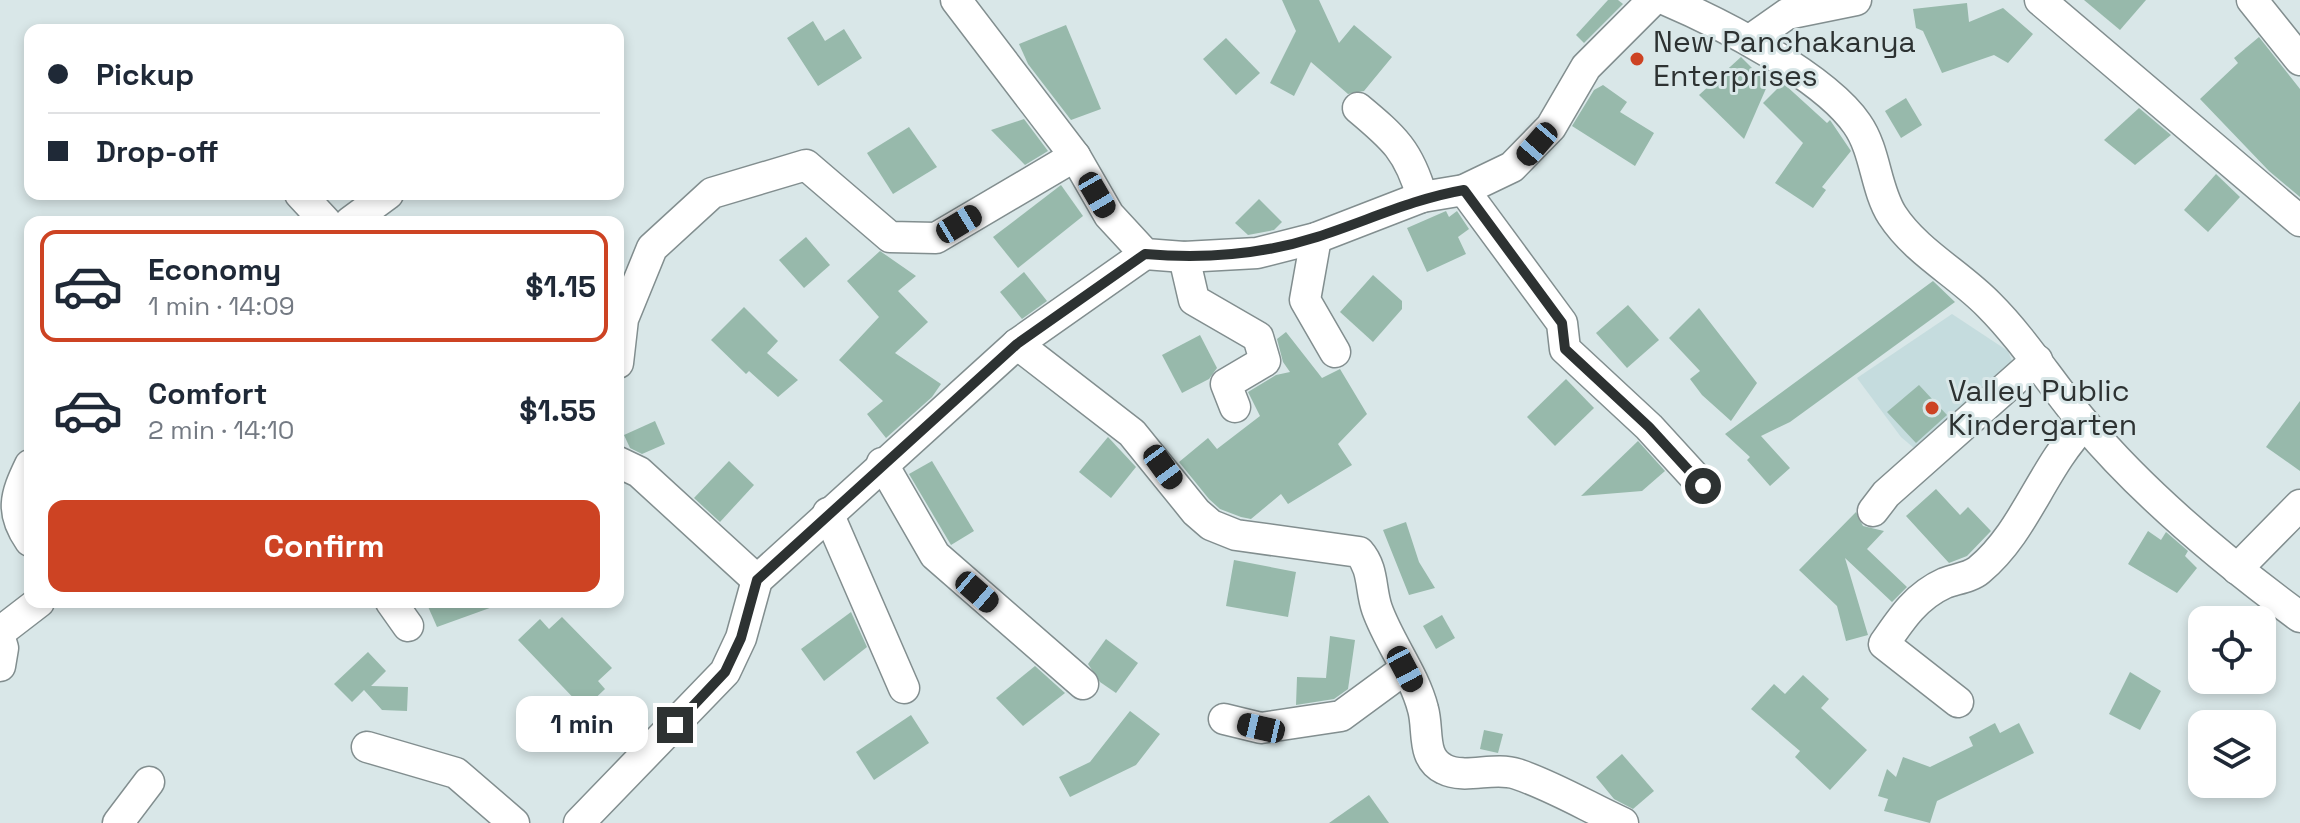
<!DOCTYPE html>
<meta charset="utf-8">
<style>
:root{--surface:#fff;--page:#f2f2f3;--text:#1f2937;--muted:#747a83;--line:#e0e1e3;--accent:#cd4323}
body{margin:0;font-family:"Space Grotesk",sans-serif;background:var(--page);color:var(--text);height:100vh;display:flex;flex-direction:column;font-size:30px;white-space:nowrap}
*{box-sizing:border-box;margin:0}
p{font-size:26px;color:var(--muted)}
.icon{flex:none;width:44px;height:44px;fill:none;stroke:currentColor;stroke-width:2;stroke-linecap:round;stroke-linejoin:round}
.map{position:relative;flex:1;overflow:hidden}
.panel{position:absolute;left:24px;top:216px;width:600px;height:392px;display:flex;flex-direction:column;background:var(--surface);border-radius:16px;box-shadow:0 4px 12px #0003}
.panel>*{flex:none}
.top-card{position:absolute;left:24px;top:24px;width:600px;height:176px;border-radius:16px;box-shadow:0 4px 12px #0003;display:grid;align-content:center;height:176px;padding:0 24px;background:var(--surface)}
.fabs{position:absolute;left:2188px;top:606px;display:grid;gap:16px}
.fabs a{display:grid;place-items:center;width:88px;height:88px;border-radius:16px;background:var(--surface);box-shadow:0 4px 12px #0003;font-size:40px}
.end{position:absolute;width:36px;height:36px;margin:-18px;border:10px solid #2d3232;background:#fff;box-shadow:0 0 0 4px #fff}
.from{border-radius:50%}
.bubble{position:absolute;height:56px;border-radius:16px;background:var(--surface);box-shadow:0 4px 12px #0003;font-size:26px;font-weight:800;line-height:56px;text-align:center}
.car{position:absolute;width:24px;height:48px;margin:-24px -12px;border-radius:10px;box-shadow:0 0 6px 2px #0007;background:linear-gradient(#222 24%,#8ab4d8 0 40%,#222 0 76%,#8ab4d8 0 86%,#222 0)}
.top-card b{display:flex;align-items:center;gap:28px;height:76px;font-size:30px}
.top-card b+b{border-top:2px solid var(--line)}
.top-card i{width:20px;height:20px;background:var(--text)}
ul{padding:14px 0 0;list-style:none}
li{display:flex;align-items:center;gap:24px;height:112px;margin:0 16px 12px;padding:0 8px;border:4px solid transparent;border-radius:16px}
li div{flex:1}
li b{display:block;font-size:30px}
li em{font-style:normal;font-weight:800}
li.selected{border-color:var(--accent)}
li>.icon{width:72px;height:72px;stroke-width:1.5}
.button{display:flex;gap:16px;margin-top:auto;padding:16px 24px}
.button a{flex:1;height:92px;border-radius:16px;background:var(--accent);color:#fff;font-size:32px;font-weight:800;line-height:92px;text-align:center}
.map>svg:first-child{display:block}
</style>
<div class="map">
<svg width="2300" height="823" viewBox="0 0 2300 823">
<rect width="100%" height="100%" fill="#d9e7e8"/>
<polygon fill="#c5dcde" points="1952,314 2008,351 2019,379 1927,459 1901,437 1857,378"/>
<g fill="#97b9ab">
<polygon points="1282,0 1319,0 1339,43 1354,25 1392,57 1364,91 1348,94 1311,62 1294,96 1270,83 1296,31"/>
<polygon points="1608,0 1618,0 1623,4 1584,43 1576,35"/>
<polygon points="2084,0 2146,0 2120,30"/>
<polygon points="1967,3 1969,22 2003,8 2033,34 2008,63 1994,55 1942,73 1923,31 1916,28 1913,9"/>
<polygon points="813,21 825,41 844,29 862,58 818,86 787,38"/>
<polygon points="1066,25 1101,109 1071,120 1028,64 1019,44"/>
<polygon points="2259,37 2300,89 2300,197 2269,171 2200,99 2238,63 2234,58"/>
<polygon points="1226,38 1260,73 1236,95 1203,59"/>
<polygon points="1741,57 1768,84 1744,139 1699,95"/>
<polygon points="1783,83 1827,123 1830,120 1851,151 1822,187 1826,190 1813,208 1775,183 1803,143 1763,103"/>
<polygon points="1603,85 1627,102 1620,112 1654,133 1635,166 1572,126 1594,90"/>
<polygon points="1906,98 1922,125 1901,138 1885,111"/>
<polygon points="2139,108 2171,135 2135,165 2104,140"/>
<polygon points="1024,119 1048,151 1025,165 991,130"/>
<polygon points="909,127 937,167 893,194 867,153"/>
<polygon points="2216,174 2240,197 2208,232 2184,210"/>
<polygon points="1061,185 1083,216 1018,268 993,237"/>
<polygon points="1259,199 1282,222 1274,230 1248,235 1235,223"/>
<polygon points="1446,211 1449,217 1457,211 1469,229 1458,237 1466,254 1427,272 1407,228"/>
<polygon points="806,237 830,265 804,288 779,260"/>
<polygon points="880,251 916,276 898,291 928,322 895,353 941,384 932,397 886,438 867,414 883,401 839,360 879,317 847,281"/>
<polygon points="1024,272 1047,301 1022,319 1000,292"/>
<polygon points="1373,275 1402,301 1402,309 1373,342 1340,312"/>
<polygon points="1933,281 1955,302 1790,422 1761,436 1790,468 1770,486 1747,460 1750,457 1725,434"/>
<polygon points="1628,305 1659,340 1627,368 1596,333"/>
<polygon points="744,307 778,341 767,353 798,380 778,397 749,371 746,374 711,340"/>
<polygon points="1699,308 1757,383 1731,421 1702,395 1690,379 1700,371 1669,338"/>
<polygon points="1286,332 1322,378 1340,369 1367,414 1338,444 1352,465 1288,504 1281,494 1251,519 1241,517 1220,509 1209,499 1179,462 1208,438 1217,449 1260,416 1248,392 1276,375 1290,372 1283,362 1277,339"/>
<polygon points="1200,335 1217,368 1209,379 1182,393 1162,355"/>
<polygon points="1566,379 1594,408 1555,446 1527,417"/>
<polygon points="1919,385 1947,415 1916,443 1887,412"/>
<polygon points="2300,401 2300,471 2266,447"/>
<polygon points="655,421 665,444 642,454 630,448 624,435"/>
<polygon points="1108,437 1136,467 1111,498 1079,472"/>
<polygon points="1638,441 1665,471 1642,491 1581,496"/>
<polygon points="729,461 754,485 720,522 694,498"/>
<polygon points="932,461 974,531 951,545 909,474"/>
<polygon points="1936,489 1960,515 1968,507 1991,531 1967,556 1949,563 1906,516"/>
<polygon points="1856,512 1863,526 1884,531 1867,549 1907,587 1892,602 1845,558 1868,635 1846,641 1837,606 1799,570"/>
<polygon points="1406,522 1419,562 1435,588 1409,595 1383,530"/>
<polygon points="2148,531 2161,540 2166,532 2188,551 2185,556 2197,568 2177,593 2128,564"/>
<polygon points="1234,560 1296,572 1288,617 1226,606"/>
<polygon points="426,602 498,602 498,605 437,627"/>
<polygon points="851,612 867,647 824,681 801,649"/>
<polygon points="1442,615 1455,638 1436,649 1423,626"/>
<polygon points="562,617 612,668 598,681 605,689 584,709 518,640 540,619 549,629"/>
<polygon points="1330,636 1355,640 1348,689 1334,699 1296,705 1297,677 1326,678"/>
<polygon points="1106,639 1138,663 1116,693 1100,682 1088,664"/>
<polygon points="368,652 386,671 371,686 408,687 407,711 382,710 364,690 352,702 334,684"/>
<polygon points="1035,666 1065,693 1023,726 996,698"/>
<polygon points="2130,672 2161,691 2140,730 2109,714"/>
<polygon points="1803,675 1829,699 1821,708 1867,750 1830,790 1795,757 1800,751 1751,709 1774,684 1785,694"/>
<polygon points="1130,711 1160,734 1136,765 1070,797 1059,777 1090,762"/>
<polygon points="911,715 929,743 874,780 856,752"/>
<polygon points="1995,723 2000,733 2019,723 2034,753 1937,801 1930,823 1884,811 1888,799 1878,796 1887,769 1896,777 1903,757 1930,767 1973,746 1969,737"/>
<polygon points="1484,730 1503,734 1498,753 1480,749"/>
<polygon points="1622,754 1654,791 1633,809 1614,799 1596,777"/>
<polygon points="1369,795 1389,823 1329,823"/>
</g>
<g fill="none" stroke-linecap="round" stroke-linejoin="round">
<defs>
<g id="minor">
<polyline points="956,0 1075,156 1109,215 1145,254 1184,257 1257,253 1316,238 1422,197 1464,190 1512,167 1551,127 1586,67 1653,0"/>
<path d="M1666,0c54,23 158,76 191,124 19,27 18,64 35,91 24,37 67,59 97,90 36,36 62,79 95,118 61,73 140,138 216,194"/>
<polyline points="2040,0 2300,221"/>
<polyline points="2252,0 2300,60"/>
<polyline points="1750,40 1787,14 1856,0"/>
<path d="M1358,108c36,30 51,43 64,89"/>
<polyline points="1464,190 1562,323 1565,349 1649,427 1703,486"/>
<polyline points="300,194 326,222"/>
<polyline points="350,222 388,194"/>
<polyline points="1316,238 1305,300 1335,352"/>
<polyline points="1184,257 1194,300 1258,337 1265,361 1226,384 1235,407"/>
<path d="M1017,344l115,89 64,79 15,13 25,10 123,17c15,17 11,37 18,57 12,34 37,65 46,100 6,21 -2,49 21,60 21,11 50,-3 73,5 36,12 71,33 106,49"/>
<polyline points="618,363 623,319 652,248 712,193 806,165 890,237 936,238 1075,156"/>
<polyline points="618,462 639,472 757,580"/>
<polyline points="882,463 935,555 1083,684"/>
<path d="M30,465c-15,31 -20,47 0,76"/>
<polyline points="1873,511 1886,494 2037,360"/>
<polyline points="828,513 904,688"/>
<polyline points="2237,569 2300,505"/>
<polyline points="391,602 408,626"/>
<polyline points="0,632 39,602"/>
<polyline points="0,638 3,648 0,666"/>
<path d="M1958,702l-74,-58c17,-25 32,-48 61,-61 11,-4 26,-6 34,-13 47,-39 63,-103 106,-146"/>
<polyline points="1224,719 1261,728 1341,716 1405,669"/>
<polyline points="367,747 456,773 514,823"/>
<polyline points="118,823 149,782"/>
<polyline points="579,823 725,672 741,638 757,580 1017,344 1145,254"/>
</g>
</defs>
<use href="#minor" stroke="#828e8f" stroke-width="33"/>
<use href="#minor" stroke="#fff" stroke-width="30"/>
</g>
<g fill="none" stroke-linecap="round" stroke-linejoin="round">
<path stroke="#2d3232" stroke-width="10" d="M675,725l50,-53 16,-34 16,-58 260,-236 128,-90c58,5 116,1 172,-17 50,-16 95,-38 147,-47l98,133 3,26 84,78 54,59"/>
</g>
<g fill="#cd4323" stroke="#d9e7e8" stroke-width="3">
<circle cx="1637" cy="59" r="8"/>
<circle cx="1932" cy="408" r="8"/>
</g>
<g text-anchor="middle" stroke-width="6" stroke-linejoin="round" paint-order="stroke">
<g font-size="30" fill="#2d3232" stroke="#d9e7e8" text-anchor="start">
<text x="1653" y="52">New Panchakanya<tspan x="1653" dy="34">Enterprises</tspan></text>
<text x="1948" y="401">Valley Public<tspan x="1948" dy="34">Kindergarten</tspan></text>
</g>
</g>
</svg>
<div class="fabs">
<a><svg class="icon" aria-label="locate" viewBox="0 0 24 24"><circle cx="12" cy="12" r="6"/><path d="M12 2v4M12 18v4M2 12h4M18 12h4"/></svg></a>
<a><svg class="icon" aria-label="layers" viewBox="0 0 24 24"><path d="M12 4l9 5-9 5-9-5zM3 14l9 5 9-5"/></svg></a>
</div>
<i class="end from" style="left:1703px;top:486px"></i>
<i class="end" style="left:675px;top:725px"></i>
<div class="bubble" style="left:516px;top:696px;width:132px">1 min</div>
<i class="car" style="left:1537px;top:144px;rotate:221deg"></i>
<i class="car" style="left:1097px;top:195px;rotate:150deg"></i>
<i class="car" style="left:959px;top:224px;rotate:59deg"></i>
<i class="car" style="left:1163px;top:467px;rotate:144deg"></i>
<i class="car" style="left:977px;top:592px;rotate:131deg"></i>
<i class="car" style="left:1405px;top:669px;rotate:152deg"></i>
<i class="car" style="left:1261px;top:728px;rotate:283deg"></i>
<div class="top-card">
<b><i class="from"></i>Pickup</b>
<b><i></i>Drop-off</b>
</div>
<section class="panel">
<ul>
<li class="selected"><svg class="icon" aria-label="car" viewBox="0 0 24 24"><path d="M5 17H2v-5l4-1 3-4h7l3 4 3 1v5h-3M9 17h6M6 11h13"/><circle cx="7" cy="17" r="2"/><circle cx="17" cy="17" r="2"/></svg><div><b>Economy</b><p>1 min · 14:09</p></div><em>$1.15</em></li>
<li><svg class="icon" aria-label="car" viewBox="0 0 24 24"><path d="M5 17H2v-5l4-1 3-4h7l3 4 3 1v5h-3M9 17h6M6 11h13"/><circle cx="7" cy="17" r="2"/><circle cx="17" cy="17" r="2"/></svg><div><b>Comfort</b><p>2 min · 14:10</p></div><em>$1.55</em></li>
</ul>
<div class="button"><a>Confirm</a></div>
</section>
</div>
